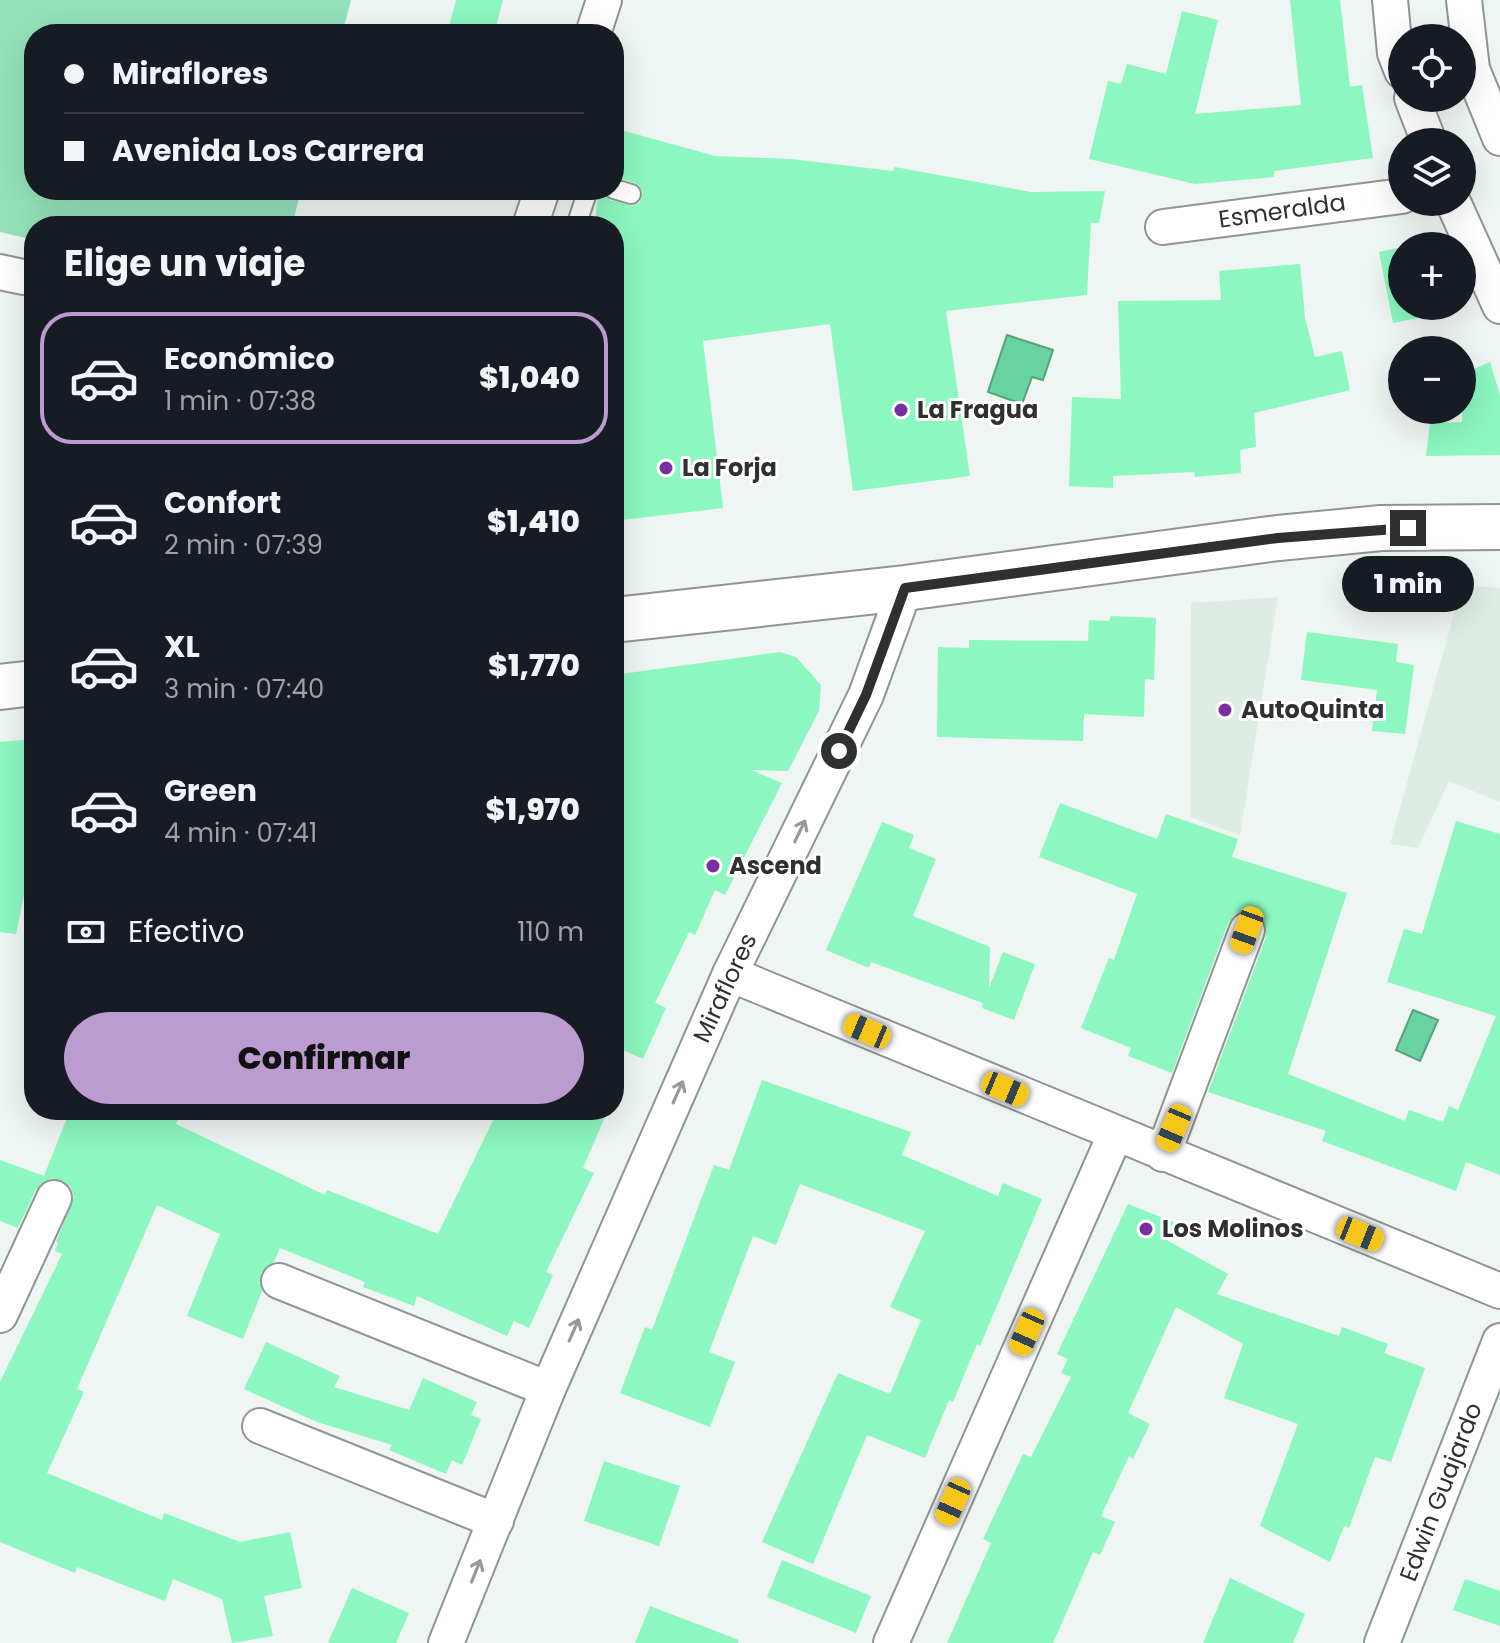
<!DOCTYPE html>
<html lang="es">
<meta charset="utf-8">
<style>
:root{--surface:#171b24;--page:#20242c;--text:#f1f3f6;--muted:#9ea1a6;--line:#363941;--accent:#bb9bd0}
body{margin:0;font-family:Poppins,sans-serif;background:var(--page);color:var(--text);height:100vh;display:flex;flex-direction:column;font-size:30px;white-space:nowrap}
*{box-sizing:border-box;margin:0}
p{font-size:26px;color:var(--muted)}
.icon{flex:none;width:44px;height:44px;fill:none;stroke:currentColor;stroke-width:2;stroke-linecap:round;stroke-linejoin:round}
.map{position:relative;flex:1;overflow:hidden}
.details{position:absolute;left:24px;top:216px;width:600px;height:904px;display:flex;flex-direction:column;background:var(--surface);border-radius:32px;box-shadow:0 8px 32px #0002}
.details>*{flex:none}
.banner{position:absolute;left:24px;top:24px;width:600px;height:176px;border-radius:32px;box-shadow:0 8px 32px #0002;display:grid;align-content:center;height:176px;padding:0 40px;background:var(--surface)}
.controls{position:absolute;left:1388px;top:24px;display:grid;gap:16px}
.controls a{display:grid;place-items:center;width:88px;height:88px;border-radius:50%;background:var(--surface);box-shadow:0 8px 32px #0002;font-size:40px}
.end{position:absolute;width:36px;height:36px;margin:-18px;border:10px solid #2f3130;background:#fff;box-shadow:0 0 0 4px #fff}
.from{border-radius:50%}
.bubble{position:absolute;height:56px;border-radius:28px;background:var(--surface);box-shadow:0 8px 32px #0002;font-size:26px;font-weight:800;line-height:56px;text-align:center}
.car{position:absolute;width:24px;height:48px;margin:-24px -12px;border-radius:10px;box-shadow:0 0 6px 2px #0007;background:linear-gradient(#f5c518 24%,#345 0 40%,#f5c518 0 76%,#345 0 86%,#f5c518 0)}
.banner b{display:flex;align-items:center;gap:28px;height:76px;font-size:30px}
.banner b+b{border-top:2px solid var(--line)}
.banner i{width:20px;height:20px;background:var(--text)}
ul{padding:0;list-style:none}
li{display:flex;align-items:center;gap:24px;height:132px;margin:0 16px 12px;padding:0 24px;border:4px solid transparent;border-radius:32px}
li div{flex:1}
li b{display:block;font-size:30px}
li em{font-style:normal;font-weight:800}
li.selected{border-color:var(--accent)}
li>.icon{width:72px;height:72px;stroke-width:1.5}
h2{padding:0 40px;font-size:36px;line-height:96px}
.pay{display:flex;align-items:center;gap:20px;height:88px;padding:0 40px;font-size:30px}
.pay p{margin-inline-start:auto}
.action{display:flex;gap:16px;margin-top:auto;padding:16px 40px}
.action a{flex:1;height:92px;border-radius:48px;background:var(--accent);color:#111;font-size:32px;font-weight:800;line-height:92px;text-align:center}
.map>svg:first-child{display:block}
</style>
<div class="map">
<svg width="1500" height="1643" viewBox="0 0 1500 1643">
<rect width="100%" height="100%" fill="#eff5f2"/>
<g fill="#deece4">
<polygon points="1462,585 1500,588 1500,802 1449,781 1418,848 1390,844"/>
<polygon points="1278,597 1240,835 1190,817 1191,603"/>
</g>
<polygon fill="#94e2b9" points="0,0 351,0 342,34 34,34 34,190 301,190 292,226 34,226 34,240 0,232"/>
<g fill="#68d39e" stroke="#57a27d" stroke-width="2">
<polygon points="1007,335 1053,350 1043,380 1032,377 1022,404 988,392"/>
<polygon points="1413,1010 1438,1020 1420,1061 1396,1050"/>
</g>
<g fill="#8cf7c0">
<polygon points="456,0 503,0 494,34 447,34"/>
<polygon points="1290,0 1340,0 1350,87 1362,85 1373,158 1274,171 1274,177 1195,184 1089,159 1108,81 1121,84 1127,64 1166,74 1182,11 1218,20 1195,114 1301,105"/>
<polygon points="614,128 715,156 791,159 893,171 895,167 1031,192 1105,191 1099,223 1091,223 1087,295 946,311 970,476 853,491 830,324 703,341 723,508 614,521 614,226 595,226 597,202 602,190 610,200 633,206 640,202 643,192 635,183 614,177"/>
<polygon points="1402,247 1402,306 1447,306 1448,312 1393,323 1379,252"/>
<polygon points="1300,264 1305,318 1315,357 1342,351 1350,390 1254,413 1256,447 1240,450 1241,473 1195,477 1194,472 1113,476 1113,488 1069,486 1072,397 1121,399 1118,301 1221,300 1219,271"/>
<polygon points="1490,362 1500,395 1500,455 1426,456 1430,423 1462,422 1462,374"/>
<polygon points="1111,616 1156,618 1154,680 1145,679 1144,717 1084,714 1083,741 937,737 938,647 969,648 969,640 1088,641 1089,620 1109,621"/>
<polygon points="1307,632 1398,644 1396,662 1414,665 1405,734 1372,731 1377,690 1301,680"/>
<polygon points="780,652 796,657 821,685 819,711 788,771 751,770 782,783 725,895 715,890 695,935 689,932 655,1003 666,1008 643,1059 614,1046 614,675"/>
<polygon points="34,739 34,846 16,934 0,932 0,742"/>
<polygon points="1060,803 1157,839 1166,814 1238,839 1232,857 1347,893 1288,1074 1405,1121 1409,1110 1443,1122 1449,1106 1458,1110 1496,1016 1387,982 1404,929 1422,934 1456,821 1500,834 1500,1175 1466,1162 1456,1191 1322,1141 1326,1131 1208,1092 1266,937 1263,918 1253,911 1235,914 1228,923 1172,1073 1128,1056 1131,1048 1081,1028 1109,958 1114,960 1137,894 1039,857"/>
<polygon points="882,822 914,835 909,848 936,859 913,916 990,947 989,988 1003,952 1035,964 1014,1020 982,1008 983,1003 871,962 869,968 826,950"/>
<polygon points="762,1080 911,1132 902,1155 998,1196 1003,1183 1042,1199 980,1346 977,1344 953,1402 949,1400 925,1458 867,1435 813,1564 762,1542 838,1373 890,1394 921,1320 890,1307 925,1231 800,1184 776,1245 753,1236 709,1352 735,1362 710,1427 620,1393 645,1327 652,1330 714,1165 729,1170"/>
<polygon points="70,1110 182,1110 176,1124 325,1195 327,1190 438,1234 498,1110 608,1110 583,1168 594,1173 546,1272 553,1275 529,1328 514,1321 507,1336 417,1296 414,1306 363,1287 365,1282 280,1248 274,1262 261,1273 262,1291 243,1339 187,1316 220,1234 157,1205 77,1389 84,1392 47,1473 162,1520 164,1513 240,1542 290,1532 302,1588 264,1596 273,1636 232,1643 222,1599 173,1579 165,1601 77,1567 75,1573 0,1542 0,1382 62,1254 55,1251 58,1243 56,1242 74,1197 70,1186 51,1178 36,1189 18,1228 0,1221 0,1160 44,1176"/>
<polygon points="1128,1204 1176,1223 1168,1241 1228,1274 1217,1294 1339,1336 1342,1327 1388,1344 1384,1353 1425,1368 1391,1462 1375,1457 1349,1528 1344,1526 1330,1562 1260,1526 1298,1424 1224,1398 1243,1344 1176,1307 1128,1413 1150,1424 1133,1459 1129,1456 1101,1516 1115,1522 1100,1555 1093,1552 1053,1643 947,1643 991,1543 983,1539 1023,1454 1031,1457 1071,1377 1061,1373 1068,1359 1057,1354"/>
<polygon points="266,1342 340,1376 334,1387 409,1410 423,1378 477,1402 471,1415 481,1419 462,1465 452,1460 446,1474 389,1450 392,1445 317,1422 244,1389"/>
<polygon points="604,1461 680,1486 659,1546 584,1521"/>
<polygon points="782,1560 871,1596 856,1633 767,1597"/>
<polygon points="1230,1578 1305,1614 1293,1643 1203,1643"/>
<polygon points="1465,1579 1500,1591 1500,1626 1453,1610"/>
<polygon points="352,1588 409,1613 396,1643 328,1643"/>
<polygon points="650,1606 739,1640 738,1643 635,1643"/>
</g>
<g fill="none" stroke-linecap="round" stroke-linejoin="round">
<defs>
<g id="lane">
<polyline points="614,189 631,194"/>
<polyline points="576,226 588,190"/>
</g>
<g id="street">
<polyline points="1390,0 1395,53 1402,71"/>
<polyline points="1464,0 1472,69 1500,138"/>
<polyline points="593,34 604,0"/>
<polyline points="1412,98 1429,142"/>
<polyline points="1453,202 1500,306"/>
<polyline points="530,226 542,190"/>
<polyline points="1163,227 1402,196"/>
<polyline points="0,272 23,277"/>
<polyline points="730,974 1500,1291"/>
<polyline points="1163,1154 1247,930"/>
<polyline points="279,1281 548,1389"/>
<polyline points="0,1315 54,1198"/>
<polyline points="260,1426 496,1521"/>
<polyline points="446,1643 548,1389 730,974 866,695 905,588"/>
<polyline points="891,1643 1115,1135"/>
<polyline points="1382,1643 1500,1341"/>
</g>
<g id="primary">
<polyline points="614,620 905,588 1278,538 1381,528 1500,527"/>
<polyline points="0,687 34,683"/>
</g>
</defs>
<use href="#lane" stroke="#8f9592" stroke-width="22"/>
<use href="#street" stroke="#8f9592" stroke-width="38"/>
<use href="#primary" stroke="#8f9592" stroke-width="48"/>
<use href="#lane" stroke="#fff" stroke-width="18"/>
<use href="#street" stroke="#fff" stroke-width="34"/>
<use href="#primary" stroke="#fff" stroke-width="44"/>
</g>
<defs><path id="oneway-shaft" d="M-6 0H5M1.5-3L5.5 0L1.5 3" fill="none" stroke-width="1.6" stroke-linecap="round" stroke-linejoin="round" transform="scale(2)"/></defs>
<g stroke="#979898">
<use href="#oneway-shaft" transform="translate(800 831) rotate(-64)"/>
<use href="#oneway-shaft" transform="translate(678 1092) rotate(-66)"/>
<use href="#oneway-shaft" transform="translate(574 1330) rotate(-66)"/>
<use href="#oneway-shaft" transform="translate(476 1571) rotate(-68)"/>
</g>
<g fill="none" stroke-linecap="round" stroke-linejoin="round">
<polyline stroke="#2f3130" stroke-width="10" points="839,751 866,695 905,588 1278,538 1408,528"/>
</g>
<g fill="#782fa2" stroke="#fff" stroke-width="3">
<circle cx="901" cy="410" r="8"/>
<circle cx="666" cy="468" r="8"/>
<circle cx="1225" cy="710" r="8"/>
<circle cx="713" cy="866" r="8"/>
<circle cx="1146" cy="1229" r="8"/>
</g>
<g text-anchor="middle" stroke-width="6" stroke-linejoin="round" paint-order="stroke">
<g font-size="24" fill="#2f3130" stroke="#fff">
<text transform="translate(1282 211) rotate(-8)" y="8">Esmeralda</text>
<text transform="translate(725 988) rotate(-65)" y="8">Miraflores</text>
<text transform="translate(1441 1492) rotate(-69)" y="8">Edwin Guajardo</text>
</g>
<g font-size="24" font-weight="bold" fill="#2f3130" stroke="#fff" text-anchor="start">
<text x="917" y="418">La Fragua</text>
<text x="682" y="476">La Forja</text>
<text x="1241" y="718">AutoQuinta</text>
<text x="729" y="874">Ascend</text>
<text x="1162" y="1237">Los Molinos</text>
</g>
</g>
</svg>
<div class="controls">
<a><svg class="icon" aria-label="locate" viewBox="0 0 24 24"><circle cx="12" cy="12" r="6"/><path d="M12 2v4M12 18v4M2 12h4M18 12h4"/></svg></a>
<a><svg class="icon" aria-label="layers" viewBox="0 0 24 24"><path d="M12 4l9 5-9 5-9-5zM3 14l9 5 9-5"/></svg></a>
<a>+</a>
<a>−</a>
</div>
<i class="end from" style="left:839px;top:751px"></i>
<i class="end" style="left:1408px;top:528px"></i>
<div class="bubble" style="left:1342px;top:556px;width:132px">1 min</div>
<i class="car" style="left:1247px;top:930px;rotate:200deg"></i>
<i class="car" style="left:867px;top:1031px;rotate:293deg"></i>
<i class="car" style="left:1005px;top:1089px;rotate:113deg"></i>
<i class="car" style="left:1174px;top:1128px;rotate:203deg"></i>
<i class="car" style="left:1360px;top:1234px;rotate:112deg"></i>
<i class="car" style="left:1027px;top:1332px;rotate:204deg"></i>
<i class="car" style="left:953px;top:1502px;rotate:204deg"></i>
<div class="banner">
<b><i class="from"></i>Miraflores</b>
<b><i></i>Avenida Los Carrera</b>
</div>
<section class="details">
<h2>Elige un viaje</h2>
<ul>
<li class="selected"><svg class="icon" aria-label="car" viewBox="0 0 24 24"><path d="M5 17H2v-5l4-1 3-4h7l3 4 3 1v5h-3M9 17h6M6 11h13"/><circle cx="7" cy="17" r="2"/><circle cx="17" cy="17" r="2"/></svg><div><b>Económico</b><p>1 min · 07:38</p></div><em>$1,040</em></li>
<li><svg class="icon" aria-label="car" viewBox="0 0 24 24"><path d="M5 17H2v-5l4-1 3-4h7l3 4 3 1v5h-3M9 17h6M6 11h13"/><circle cx="7" cy="17" r="2"/><circle cx="17" cy="17" r="2"/></svg><div><b>Confort</b><p>2 min · 07:39</p></div><em>$1,410</em></li>
<li><svg class="icon" aria-label="car" viewBox="0 0 24 24"><path d="M5 17H2v-5l4-1 3-4h7l3 4 3 1v5h-3M9 17h6M6 11h13"/><circle cx="7" cy="17" r="2"/><circle cx="17" cy="17" r="2"/></svg><div><b>XL</b><p>3 min · 07:40</p></div><em>$1,770</em></li>
<li><svg class="icon" aria-label="car" viewBox="0 0 24 24"><path d="M5 17H2v-5l4-1 3-4h7l3 4 3 1v5h-3M9 17h6M6 11h13"/><circle cx="7" cy="17" r="2"/><circle cx="17" cy="17" r="2"/></svg><div><b>Green</b><p>4 min · 07:41</p></div><em>$1,970</em></li>
</ul>
<div class="pay"><svg class="icon" aria-label="cash" viewBox="0 0 24 24"><path d="M3 7h18v10H3z"/><circle cx="12" cy="12" r="2"/></svg>Efectivo<p>110 m</p></div>
<div class="action"><a>Confirmar</a></div>
</section>
</div>
